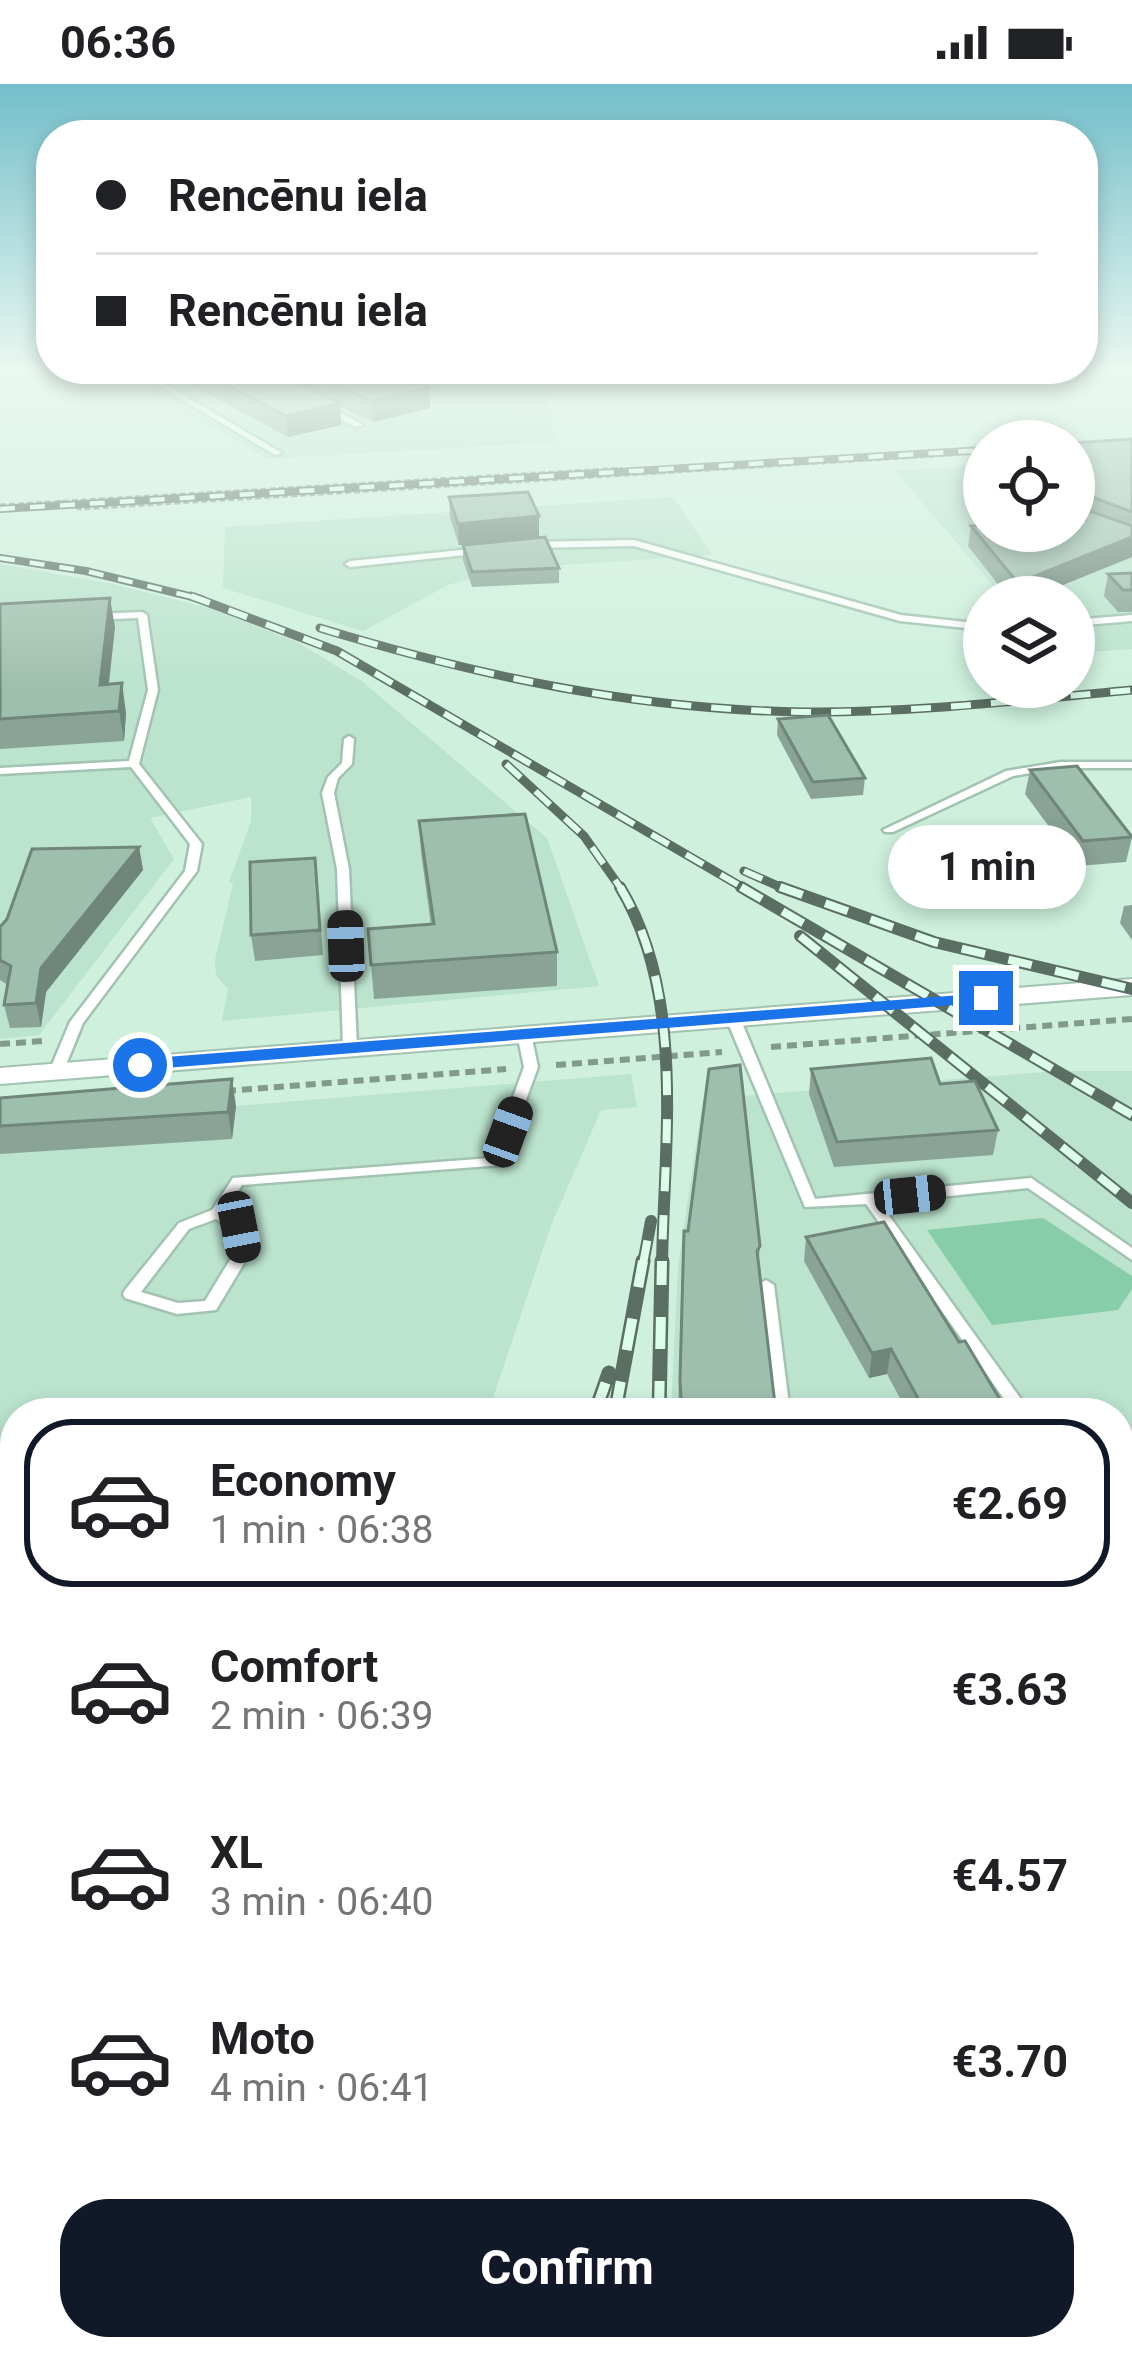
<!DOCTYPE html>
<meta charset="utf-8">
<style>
:root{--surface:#fff;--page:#f2f2f2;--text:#202124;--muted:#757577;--line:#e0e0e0;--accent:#111827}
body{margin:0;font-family:Roboto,sans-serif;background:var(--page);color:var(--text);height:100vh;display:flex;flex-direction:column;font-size:45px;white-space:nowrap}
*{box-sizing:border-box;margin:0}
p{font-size:39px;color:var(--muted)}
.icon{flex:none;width:66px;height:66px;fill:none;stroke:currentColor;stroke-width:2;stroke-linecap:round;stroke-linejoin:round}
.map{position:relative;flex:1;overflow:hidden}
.side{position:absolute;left:0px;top:1314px;width:1134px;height:963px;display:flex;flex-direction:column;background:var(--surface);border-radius:48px 48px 0 0;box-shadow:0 6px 18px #0003}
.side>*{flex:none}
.guide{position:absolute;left:36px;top:36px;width:1062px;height:264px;border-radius:48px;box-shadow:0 6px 18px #0003;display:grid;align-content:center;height:264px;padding:0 60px;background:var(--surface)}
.controls{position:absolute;left:963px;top:336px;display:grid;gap:24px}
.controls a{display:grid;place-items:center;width:132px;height:132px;border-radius:50%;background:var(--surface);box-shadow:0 6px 18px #0003;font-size:60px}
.end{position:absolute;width:54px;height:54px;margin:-27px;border:15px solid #1a73e8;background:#fff;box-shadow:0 0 0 6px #fff}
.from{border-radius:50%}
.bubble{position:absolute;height:84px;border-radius:42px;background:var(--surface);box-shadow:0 6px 18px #0003;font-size:39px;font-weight:700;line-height:84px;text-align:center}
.car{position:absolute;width:36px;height:72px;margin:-36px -18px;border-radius:15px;box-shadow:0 0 9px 3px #0007;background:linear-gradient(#222 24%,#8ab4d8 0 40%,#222 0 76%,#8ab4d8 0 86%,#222 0)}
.guide b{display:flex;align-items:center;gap:42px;height:114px;font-size:45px}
.guide b+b{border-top:3px solid var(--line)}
.guide i{width:30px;height:30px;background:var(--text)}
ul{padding:21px 0 0;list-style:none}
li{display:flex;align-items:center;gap:36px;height:168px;margin:0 24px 18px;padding:0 36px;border:6px solid transparent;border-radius:48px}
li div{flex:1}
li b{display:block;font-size:45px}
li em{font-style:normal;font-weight:700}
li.current{border-color:var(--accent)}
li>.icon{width:108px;height:108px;stroke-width:1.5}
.primary-button{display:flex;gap:24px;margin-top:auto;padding:24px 60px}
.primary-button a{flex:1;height:138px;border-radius:48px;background:var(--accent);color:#fff;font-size:48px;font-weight:700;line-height:138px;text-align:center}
.status{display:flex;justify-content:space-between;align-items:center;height:84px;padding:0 60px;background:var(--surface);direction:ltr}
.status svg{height:33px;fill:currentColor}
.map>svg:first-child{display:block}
</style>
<div class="status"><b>06:36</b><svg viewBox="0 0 49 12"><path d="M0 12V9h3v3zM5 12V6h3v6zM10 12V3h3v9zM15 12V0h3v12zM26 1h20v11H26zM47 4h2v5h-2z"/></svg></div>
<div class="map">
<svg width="1132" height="2276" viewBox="0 0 1132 2276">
<rect width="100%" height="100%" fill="#cef0dd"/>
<g fill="#bbe3ce">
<polygon points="111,287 543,287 556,358 268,375"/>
<polygon points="984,381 984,447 1074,447 1132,460 1132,529 1074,533 1074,513 1003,513 895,387"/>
<polygon points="673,413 712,471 504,485 448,501 363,547 223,504 225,443"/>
<polygon points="0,480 109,499 212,525 297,558 363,598 547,754 599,902 222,937 228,905 216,891 215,876 233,800 229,798 251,737 251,713 150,734 174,775 39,951 0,955"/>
<polygon points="1132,539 1132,565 1074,569 1074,543"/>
<polygon points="1057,987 1132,987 1132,2276 294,2276 298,2262 1119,2262 1119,1329 671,1329 678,1182 703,1015"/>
<polygon points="631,990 637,1023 601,1026 550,1144 488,1329 15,1329 15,2262 142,2262 136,2276 0,2276 0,1041"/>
</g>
<polygon fill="#87cda9" points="1043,1134 1132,1192 1132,1205 1118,1226 992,1241 927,1146"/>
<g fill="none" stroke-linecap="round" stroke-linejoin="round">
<defs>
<g id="service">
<polygon points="134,287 143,287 282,369 275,371"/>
<polygon points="324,323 330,323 363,341 356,343 324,327"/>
<polygon points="634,456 901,531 984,540 984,546 900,537 634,462 530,464 526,461 530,458"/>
<polygon points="482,464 485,465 485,469 350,483 345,480 350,477"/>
<polygon points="142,528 147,531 158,606 139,680 202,760 197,787 83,939 63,988 56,992 49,988 70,938 185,787 190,760 131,683 0,690 0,684 129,677 148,606 138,534 93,536 88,533 93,530"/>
<polygon points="1132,531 1132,537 1074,542 1074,536"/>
<polygon points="349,652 354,655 352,680 338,694 334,709 349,785 357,963 350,967 343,963 337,785 322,709 328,693 342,679 344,655"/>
<polygon points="1061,678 1132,678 1132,684 1061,684 1013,692 893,748 885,748 883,746 1006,687"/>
<polygon points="733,930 740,934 815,1115 1031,1094 1132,1164 1132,1176 1028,1104 880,1119 1031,1329 1014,1329 866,1120 805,1123 726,934"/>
<path d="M524,946l7,4 7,33 -36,98 -260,20 -17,27 19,11 8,27 -36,60 -39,4 -52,-16 -2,-4 2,-4 54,-67 33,-13 21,-32 258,-20 33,-91 -7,-33zM216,1135l16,10 4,21 -31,51 -27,2 -37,-11 48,-63z"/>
<polygon points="766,1196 774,1201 790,1329 774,1329 758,1201"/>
<polygon points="1119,1641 1132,1648 1132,1669 1119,1661"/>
<polygon points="1119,1820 1132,1828 1132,1851 1119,1843"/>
<polygon points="739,2262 765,2262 772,2276 746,2276"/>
</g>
<polygon id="minor" points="1132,895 1132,911 0,1000 0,984"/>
</defs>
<use href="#service" stroke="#a2c3b1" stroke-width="5"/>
<use href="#minor" stroke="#a2c3b1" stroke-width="4"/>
<g stroke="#829a8c" stroke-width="3" stroke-dasharray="6 3" stroke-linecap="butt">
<polyline points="59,417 80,425 984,369"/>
<polyline points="0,421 622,384"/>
</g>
<polyline stroke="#829a8c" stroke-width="4.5" stroke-dasharray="9 4.5" stroke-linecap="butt" points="984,575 984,580"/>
<g stroke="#829a8c" stroke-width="6" stroke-dasharray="10 6" stroke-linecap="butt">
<polyline points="0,960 43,957"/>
<polyline points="771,963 1132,935"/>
<polyline points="556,981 722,968"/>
<polyline points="226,1007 506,985"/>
</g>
<use href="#service" fill="#fff" fill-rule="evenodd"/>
<use href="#minor" fill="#fff" fill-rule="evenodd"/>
<defs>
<g id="rail-far4">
<polyline points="0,425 984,366"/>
<polyline points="0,474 86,487 201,515"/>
</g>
<g id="rail-far3">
<polyline points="191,512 337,567 747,806"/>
<path d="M320,544c158,48 318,82 484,84 110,1 219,-12 328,-22"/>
<polyline points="506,680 584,752 622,806"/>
<polyline points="744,787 787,806"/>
</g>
<g id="rail-far2">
<path d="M620,803c66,109 44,255 42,377"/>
<polyline points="741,803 1132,1031"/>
<polyline points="780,803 934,858 1132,905"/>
<polyline points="800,852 1132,1119"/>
<polyline points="643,1180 651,1137"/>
</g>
<g id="rail-far1">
<polyline points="595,1329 609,1289"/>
<polyline points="615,1329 643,1177"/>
<polyline points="659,1329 662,1177"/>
</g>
<g id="rail">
<polyline points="706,2262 710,2276"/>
<polyline points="793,2262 800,2276"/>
<polyline points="899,2262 906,2276"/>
<polyline points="106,2276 112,2262"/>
<polyline points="207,2276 213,2262"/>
<polyline points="437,2276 439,2262"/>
</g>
</defs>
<use href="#rail-far4" stroke="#5b6e63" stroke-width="8"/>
<use href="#rail-far3" stroke="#5b6e63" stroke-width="9"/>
<use href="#rail-far2" stroke="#5b6e63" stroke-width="12"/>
<use href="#rail-far1" stroke="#5b6e63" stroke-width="15"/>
<use href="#rail" stroke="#5b6e63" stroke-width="18"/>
<use href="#rail-far4" stroke="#dbfdea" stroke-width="4.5" stroke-dasharray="15" stroke-linecap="butt"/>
<use href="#rail-far3" stroke="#dbfdea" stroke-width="6" stroke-dasharray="20" stroke-linecap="butt"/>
<use href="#rail-far2" stroke="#dbfdea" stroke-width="8" stroke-dasharray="24" stroke-linecap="butt"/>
<use href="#rail-far1" stroke="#dbfdea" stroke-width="10" stroke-dasharray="32" stroke-linecap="butt"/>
<use href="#rail" stroke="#dbfdea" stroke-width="14" stroke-dasharray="40" stroke-linecap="butt"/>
</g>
<g fill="#89a496">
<polygon points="165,287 393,287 429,303 430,324 373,338 340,323 341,341 288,353"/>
<polygon points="1132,355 1132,473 1033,513 1008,513 968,462 971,442 1074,447 1074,359"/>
<polygon points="449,413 539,432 539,453 459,461 450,433"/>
<polygon points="463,461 559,484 559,499 472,503 463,476"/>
<polygon points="1132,489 1132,528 1118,528 1104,512 1108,490"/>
<polygon points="0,520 115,543 109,600 126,629 124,657 0,665"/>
<polygon points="778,635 865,694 863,711 811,715 777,651"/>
<polygon points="1030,686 1132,753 1126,778 1078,782 1025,710"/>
<polygon points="419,737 557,868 557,902 374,915 368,845 431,841 421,768"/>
<polygon points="139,763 143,786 46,908 41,943 10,944 4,921 8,901 0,896 0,843"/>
<polygon points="315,774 323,871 255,877 251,851"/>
<polygon points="1132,821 1132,856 1120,839 1124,822"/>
<polygon points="811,985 940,1000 998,1046 993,1071 834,1083 809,1010"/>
<polygon points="0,1014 236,1022 232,1055 0,1070"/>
<polygon points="806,1153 959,1258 1008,1329 908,1329 887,1290 869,1294 804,1177"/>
<polygon points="760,1162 758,1182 776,1329 678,1329 682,1181"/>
<polygon points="1132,1403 1132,1515 1119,1505 1119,1413"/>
</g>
<g fill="#6f867a">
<polygon points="429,303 430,324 373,338 371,317"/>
<polygon points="340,319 341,341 288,353 286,332"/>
<polygon points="539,432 539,453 459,461 458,440"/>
<polygon points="1132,453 1132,473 1033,513 1016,513 1018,499"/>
<polygon points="110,514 115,543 105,630 100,601"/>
<polygon points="122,599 126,629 124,657 119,627"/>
<polygon points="139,763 143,786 46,908 41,943 36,919 41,884"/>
<polygon points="232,995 236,1022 232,1055 228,1028"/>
<polygon points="891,1265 887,1290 869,1294 872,1269"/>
</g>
<g fill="#9fbfae" stroke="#6f867a" stroke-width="3">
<polygon points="200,287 274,287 340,319 286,332"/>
<polygon points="306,287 393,287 429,303 371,317"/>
<polygon points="1132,355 1132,428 1079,408 1074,411 1074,359"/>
<polygon points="528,408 539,432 458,440 449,413"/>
<polygon points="1074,415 1076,422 1132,442 1132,453 1018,499 971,442 984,441 984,447 1074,447 1074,435 1084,435 1074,425"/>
<polygon points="545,453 559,484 472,488 463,461"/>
<polygon points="1132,489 1132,506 1123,506 1108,490"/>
<polygon points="110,514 100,601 122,599 119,627 0,635 0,520"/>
<polygon points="828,631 865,694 813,698 778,635"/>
<polygon points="1077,682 1132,753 1083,757 1030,686"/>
<polygon points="525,730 557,868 371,881 368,845 434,840 419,737"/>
<polygon points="139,763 41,884 36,919 4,921 11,882 0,876 0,843 7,835 32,765"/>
<polygon points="315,774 320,846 251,851 250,778"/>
<polygon points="931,974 940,1000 975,997 998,1046 837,1058 811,985"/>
<polygon points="740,981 760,1162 757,1167 776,1329 682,1329 680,1296 684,1147 688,1147 709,985"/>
<polygon points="232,995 228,1028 0,1042 0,1014"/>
<polygon points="884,1138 959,1258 965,1257 1008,1329 926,1329 891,1265 872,1269 806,1153"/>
<polygon points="1132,1403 1132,1471 1119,1460 1119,1413"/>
<polygon points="1119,1880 1132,1895 1132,2276 928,2276 945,2262 1119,2262"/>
</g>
<linearGradient id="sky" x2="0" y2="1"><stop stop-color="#73beca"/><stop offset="0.47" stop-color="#e9f8f0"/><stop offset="1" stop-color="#e9f8f0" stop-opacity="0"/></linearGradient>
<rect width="1132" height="605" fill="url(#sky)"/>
<polygon fill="#1a73e8" points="986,909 991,911 991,918 140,986 131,981 140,975"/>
</svg>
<div class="controls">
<a><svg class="icon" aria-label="locate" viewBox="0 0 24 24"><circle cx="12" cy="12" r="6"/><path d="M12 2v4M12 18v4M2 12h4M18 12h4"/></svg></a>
<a><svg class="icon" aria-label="layers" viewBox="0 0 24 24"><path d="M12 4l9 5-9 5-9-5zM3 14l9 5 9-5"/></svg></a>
</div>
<i class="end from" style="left:140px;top:981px"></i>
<i class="end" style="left:986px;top:914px"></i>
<div class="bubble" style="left:888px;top:741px;width:198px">1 min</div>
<i class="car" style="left:346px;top:862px;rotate:358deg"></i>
<i class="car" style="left:508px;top:1048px;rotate:20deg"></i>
<i class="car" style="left:910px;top:1111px;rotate:84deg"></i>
<i class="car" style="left:239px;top:1143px;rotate:169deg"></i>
<div class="guide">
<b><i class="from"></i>Rencēnu iela</b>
<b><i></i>Rencēnu iela</b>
</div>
<section class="side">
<ul>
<li class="current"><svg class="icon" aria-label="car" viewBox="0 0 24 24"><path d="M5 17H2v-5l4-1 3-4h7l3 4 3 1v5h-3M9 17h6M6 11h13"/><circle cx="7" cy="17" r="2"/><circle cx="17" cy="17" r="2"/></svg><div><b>Economy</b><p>1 min · 06:38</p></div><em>€2.69</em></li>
<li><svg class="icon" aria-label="car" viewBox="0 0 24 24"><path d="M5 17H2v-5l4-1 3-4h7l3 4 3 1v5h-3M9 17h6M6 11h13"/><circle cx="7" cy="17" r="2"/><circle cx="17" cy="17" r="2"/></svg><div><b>Comfort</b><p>2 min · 06:39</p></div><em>€3.63</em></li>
<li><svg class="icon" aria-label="car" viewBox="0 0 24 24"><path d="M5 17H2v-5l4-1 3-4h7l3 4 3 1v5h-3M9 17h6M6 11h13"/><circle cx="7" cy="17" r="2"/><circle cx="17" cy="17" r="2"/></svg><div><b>XL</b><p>3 min · 06:40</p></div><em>€4.57</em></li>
<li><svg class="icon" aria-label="car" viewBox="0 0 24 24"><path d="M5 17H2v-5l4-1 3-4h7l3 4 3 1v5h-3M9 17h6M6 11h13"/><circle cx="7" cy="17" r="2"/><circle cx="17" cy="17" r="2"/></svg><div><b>Moto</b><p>4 min · 06:41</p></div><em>€3.70</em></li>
</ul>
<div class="primary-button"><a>Confirm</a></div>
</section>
</div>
